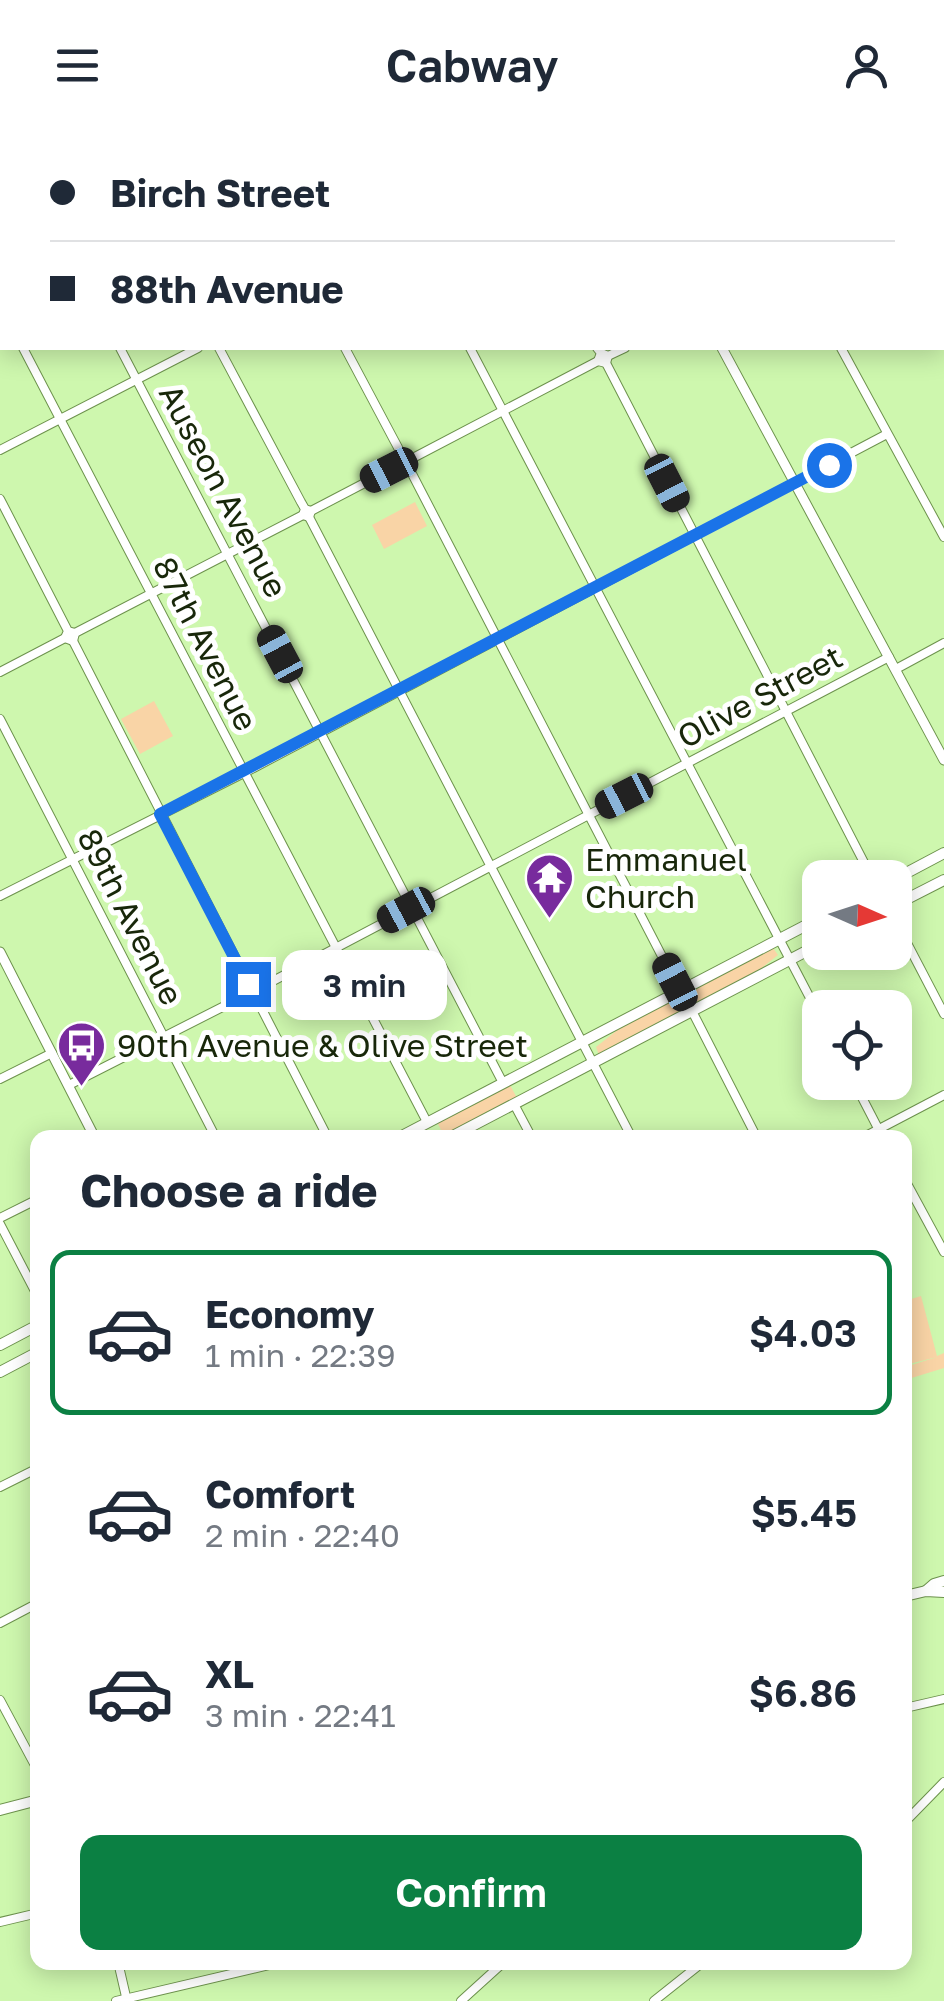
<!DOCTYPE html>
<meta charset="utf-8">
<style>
:root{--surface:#fff;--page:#f6f6f7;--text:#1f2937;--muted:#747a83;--line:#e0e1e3;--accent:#0b8043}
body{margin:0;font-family:"Golos Text",sans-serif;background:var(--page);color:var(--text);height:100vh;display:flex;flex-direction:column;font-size:38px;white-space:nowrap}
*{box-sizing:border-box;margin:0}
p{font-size:32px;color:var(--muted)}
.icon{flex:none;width:55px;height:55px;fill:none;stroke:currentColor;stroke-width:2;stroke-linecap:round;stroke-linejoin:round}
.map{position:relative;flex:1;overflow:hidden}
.side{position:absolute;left:30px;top:1000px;width:882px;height:840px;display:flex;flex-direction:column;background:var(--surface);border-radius:20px;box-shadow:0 5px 25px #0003}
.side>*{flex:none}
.banner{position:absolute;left:0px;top:0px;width:945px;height:220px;box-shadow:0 5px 25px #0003;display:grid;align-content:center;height:220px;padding:0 50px;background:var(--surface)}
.needle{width:65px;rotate:93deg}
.controls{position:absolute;left:802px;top:730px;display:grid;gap:20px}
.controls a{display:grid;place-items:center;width:110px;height:110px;border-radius:20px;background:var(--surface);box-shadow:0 5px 25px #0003;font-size:50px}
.end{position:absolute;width:45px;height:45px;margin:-22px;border:12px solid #1a73e8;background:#fff;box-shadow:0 0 0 5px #fff}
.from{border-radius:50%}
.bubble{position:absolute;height:70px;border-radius:20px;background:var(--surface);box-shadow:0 5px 25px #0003;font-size:32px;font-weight:600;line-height:70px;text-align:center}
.car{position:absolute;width:30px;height:60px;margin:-30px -15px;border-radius:12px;box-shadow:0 0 8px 2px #0007;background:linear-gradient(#222 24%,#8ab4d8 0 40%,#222 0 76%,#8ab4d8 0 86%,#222 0)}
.banner b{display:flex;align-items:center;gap:35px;height:95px;font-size:38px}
.banner b+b{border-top:2px solid var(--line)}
.banner i{width:25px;height:25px;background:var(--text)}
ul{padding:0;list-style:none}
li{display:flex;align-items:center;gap:30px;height:165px;margin:0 20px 15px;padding:0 30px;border:5px solid transparent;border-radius:20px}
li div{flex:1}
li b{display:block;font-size:38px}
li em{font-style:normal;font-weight:600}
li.active{border-color:var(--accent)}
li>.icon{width:90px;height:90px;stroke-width:1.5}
h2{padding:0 50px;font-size:45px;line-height:120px}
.button{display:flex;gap:20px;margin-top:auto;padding:20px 50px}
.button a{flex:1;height:115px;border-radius:20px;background:var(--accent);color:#fff;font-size:40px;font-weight:600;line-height:115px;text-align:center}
header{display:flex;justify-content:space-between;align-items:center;height:130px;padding:0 50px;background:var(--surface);font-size:45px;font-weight:600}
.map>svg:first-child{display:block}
</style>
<header><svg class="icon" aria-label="menu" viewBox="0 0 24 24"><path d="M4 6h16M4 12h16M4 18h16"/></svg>Cabway<svg class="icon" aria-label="person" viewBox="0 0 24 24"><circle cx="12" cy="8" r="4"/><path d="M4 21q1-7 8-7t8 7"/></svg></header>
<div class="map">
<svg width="944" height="1871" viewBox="0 0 944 1871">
<rect width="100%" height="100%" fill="#cef7ae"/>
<g fill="#f9d4a6">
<polygon points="415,372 427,396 384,419 372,395"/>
<polygon points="154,571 173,606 140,624 121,589"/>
<polygon points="773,818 778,825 753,845 685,880 679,867"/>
<polygon points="676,869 683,882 599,925 596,917 620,898"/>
<polygon points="510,955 517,968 444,1006 437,992"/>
<polygon points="921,1166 937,1226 944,1223 944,1238 905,1250 905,1237 937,1227 905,1235 905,1171"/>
</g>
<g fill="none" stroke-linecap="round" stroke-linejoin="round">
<defs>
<g id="minor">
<polyline points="60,0 62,2"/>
<polyline points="183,0 184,2"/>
<polyline points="233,0 234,2"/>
<polyline points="358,0 360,2"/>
<polyline points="483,0 484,2"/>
<polyline points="723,0 725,2"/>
<polyline points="845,0 846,2"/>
<polyline points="942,51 944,50"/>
<polyline points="0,171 2,176"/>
<polyline points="23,218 427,992"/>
<polyline points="120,218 503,953"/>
<polyline points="219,218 301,372 305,379 303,385 309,387 311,381 305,379"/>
<polyline points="345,218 403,327 411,329 408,336 401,334 403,327"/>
<polyline points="470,218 820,887"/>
<polyline points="597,218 601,223 608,226 606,233 598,231 601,223"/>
<polyline points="841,218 944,407"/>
<polyline points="608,226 625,218"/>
<polyline points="606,233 872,748"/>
<polyline points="0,320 198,218"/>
<polyline points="411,329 598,231"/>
<polyline points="408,336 680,861"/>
<polyline points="0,369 68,501 65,508 73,511 75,503 68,501"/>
<polyline points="311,381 401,334"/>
<polyline points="309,387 632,1008"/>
<polyline points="75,503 303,385"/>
<polyline points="73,511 328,1008"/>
<polyline points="896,539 944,513"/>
<polyline points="0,542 65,508"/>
<polyline points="0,589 216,1008"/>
<polyline points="0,766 244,643 887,304"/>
<polyline points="895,790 944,884"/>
<polyline points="692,881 757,1008"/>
<polyline points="0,949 52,923"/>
<polyline points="854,952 883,1008"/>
<polyline points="69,955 252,862 889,527"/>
<polyline points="514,974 532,1008"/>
<polyline points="862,1008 944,965"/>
<polyline points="905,1050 944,1122"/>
<polyline points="0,1088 38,1069"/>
<polyline points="0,1094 38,1167"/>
<polyline points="0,1357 38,1338"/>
<polyline points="0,1493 38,1473"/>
<polyline points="0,1570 38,1641"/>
<polyline points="905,1578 944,1569"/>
<polyline points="905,1692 944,1652"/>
<polyline points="0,1792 38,1783"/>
<polyline points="118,1832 127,1871"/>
<polyline points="116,1871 282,1832"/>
<polyline points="461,1871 504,1832"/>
<polyline points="654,1871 703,1832"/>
</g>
<g id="tertiary">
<polyline points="605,0 606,2"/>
<polyline points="722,218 944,630"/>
<polyline points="0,822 95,1008"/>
</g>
<g id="secondary">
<polyline points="895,749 944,723"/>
<polyline points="895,775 944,750"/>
<polyline points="398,1008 820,788"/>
<polyline points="449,1008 820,814"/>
<polyline points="0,1215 38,1195"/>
<polyline points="0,1242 38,1222"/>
<polyline points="926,1461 934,1454 944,1451"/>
<polyline points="905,1466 926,1461 944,1462"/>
<polyline points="0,1680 38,1670"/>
</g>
<g id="primary">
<polyline points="190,2 195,0"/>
<polyline points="220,2 225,0"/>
<polyline points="0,102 2,100"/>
<polyline points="0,117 2,116"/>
</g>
</defs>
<use href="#minor" stroke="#6d924d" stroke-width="10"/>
<use href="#tertiary" stroke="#6d924d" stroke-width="11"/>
<use href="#secondary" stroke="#6d924d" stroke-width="12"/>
<use href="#primary" stroke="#6d924d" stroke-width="14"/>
<use href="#minor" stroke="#fff" stroke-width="8"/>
<use href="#tertiary" stroke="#fff" stroke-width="9"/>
<use href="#secondary" stroke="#fff" stroke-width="10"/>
<use href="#primary" stroke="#fff" stroke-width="11"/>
</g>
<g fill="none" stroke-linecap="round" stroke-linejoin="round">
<polyline stroke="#1a73e8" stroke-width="12" points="248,854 160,684 829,335"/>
</g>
<defs>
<symbol id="temple-pin" viewBox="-11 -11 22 30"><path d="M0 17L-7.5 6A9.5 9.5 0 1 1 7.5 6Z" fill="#782b9d" stroke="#fff"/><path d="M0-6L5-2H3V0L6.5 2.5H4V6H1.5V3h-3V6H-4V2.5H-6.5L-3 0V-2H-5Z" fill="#fff"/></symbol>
<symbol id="bus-pin" viewBox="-11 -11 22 30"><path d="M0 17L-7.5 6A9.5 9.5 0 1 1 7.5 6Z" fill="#782b9d" stroke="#fff"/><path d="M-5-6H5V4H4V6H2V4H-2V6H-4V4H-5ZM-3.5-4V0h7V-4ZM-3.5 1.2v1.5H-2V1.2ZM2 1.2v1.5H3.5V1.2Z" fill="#fff"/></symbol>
</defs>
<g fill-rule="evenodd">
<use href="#temple-pin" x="522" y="720" width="55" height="75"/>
<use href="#bus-pin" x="54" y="888" width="55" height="75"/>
</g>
<g text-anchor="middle" stroke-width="10" stroke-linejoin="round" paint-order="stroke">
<g font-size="32" fill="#18270a" stroke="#fff">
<text transform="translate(223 361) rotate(62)" y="11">Auseon Avenue</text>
<text transform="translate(205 514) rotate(63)" y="11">87th Avenue</text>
<text transform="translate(760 567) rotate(-28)" y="11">Olive Street</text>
<text transform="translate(130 787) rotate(63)" y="11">89th Avenue</text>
</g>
<g font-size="32" fill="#18270a" stroke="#fff" text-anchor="start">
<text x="585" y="741">Emmanuel<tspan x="585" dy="37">Church</tspan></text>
<text x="117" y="927">90th Avenue &amp; Olive Street</text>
</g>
</g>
</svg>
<div class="controls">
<a><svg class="needle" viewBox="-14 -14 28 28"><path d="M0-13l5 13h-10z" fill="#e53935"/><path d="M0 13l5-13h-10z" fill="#747a83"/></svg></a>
<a><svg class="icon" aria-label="locate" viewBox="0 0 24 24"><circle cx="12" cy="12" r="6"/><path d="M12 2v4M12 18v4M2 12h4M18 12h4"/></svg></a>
</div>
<i class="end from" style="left:829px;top:335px"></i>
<i class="end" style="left:248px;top:854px"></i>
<div class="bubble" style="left:282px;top:820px;width:165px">3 min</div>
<i class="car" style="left:389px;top:340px;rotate:243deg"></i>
<i class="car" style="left:667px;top:353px;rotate:153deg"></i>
<i class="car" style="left:280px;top:524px;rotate:332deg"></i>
<i class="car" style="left:624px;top:666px;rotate:243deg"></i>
<i class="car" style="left:406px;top:780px;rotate:242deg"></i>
<i class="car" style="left:675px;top:852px;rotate:333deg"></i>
<div class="banner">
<b><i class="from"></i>Birch Street</b>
<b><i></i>88th Avenue</b>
</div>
<section class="side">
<h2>Choose a ride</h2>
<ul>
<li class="active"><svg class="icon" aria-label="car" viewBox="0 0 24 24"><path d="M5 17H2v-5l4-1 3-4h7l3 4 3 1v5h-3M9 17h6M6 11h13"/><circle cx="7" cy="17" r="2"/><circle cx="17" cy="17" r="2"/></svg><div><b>Economy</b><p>1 min · 22:39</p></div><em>$4.03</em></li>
<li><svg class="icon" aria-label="car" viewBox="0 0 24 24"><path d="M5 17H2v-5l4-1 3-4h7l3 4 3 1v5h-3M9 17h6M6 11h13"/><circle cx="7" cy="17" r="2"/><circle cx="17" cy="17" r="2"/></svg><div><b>Comfort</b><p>2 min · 22:40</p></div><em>$5.45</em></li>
<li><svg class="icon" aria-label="car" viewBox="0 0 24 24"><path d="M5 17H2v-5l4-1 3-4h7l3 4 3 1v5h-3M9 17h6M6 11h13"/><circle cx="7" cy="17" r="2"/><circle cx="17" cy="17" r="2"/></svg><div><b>XL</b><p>3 min · 22:41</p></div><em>$6.86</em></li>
</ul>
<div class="button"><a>Confirm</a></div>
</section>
</div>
